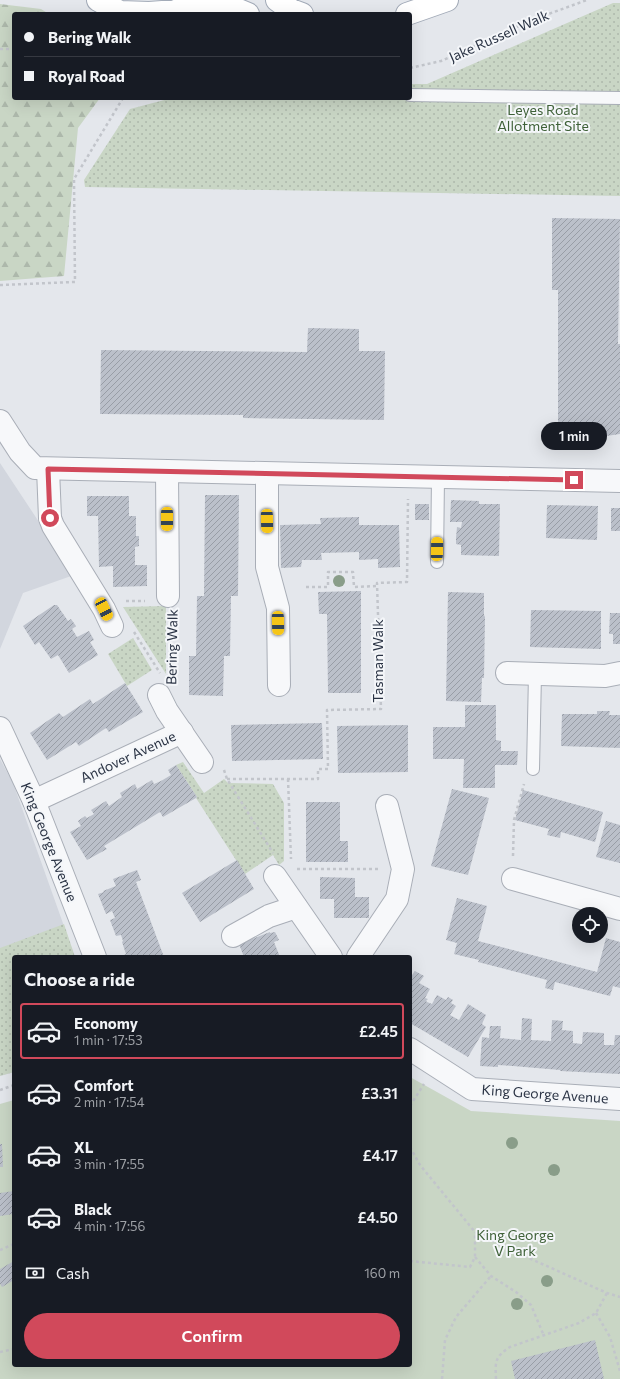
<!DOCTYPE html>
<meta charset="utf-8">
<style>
:root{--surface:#171b24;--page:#20242c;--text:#f1f3f6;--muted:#9ea1a6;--line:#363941;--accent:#d1495b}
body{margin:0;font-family:Commissioner,sans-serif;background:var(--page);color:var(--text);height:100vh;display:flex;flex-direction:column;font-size:15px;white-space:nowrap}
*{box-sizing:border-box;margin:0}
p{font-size:13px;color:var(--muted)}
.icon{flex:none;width:22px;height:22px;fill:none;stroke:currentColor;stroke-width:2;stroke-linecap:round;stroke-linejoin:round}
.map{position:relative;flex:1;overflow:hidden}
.side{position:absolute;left:12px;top:955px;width:400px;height:412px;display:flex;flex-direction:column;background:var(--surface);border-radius:4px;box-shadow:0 4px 16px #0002}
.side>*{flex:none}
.banner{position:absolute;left:12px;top:12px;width:400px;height:88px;border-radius:4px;box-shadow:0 4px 16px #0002;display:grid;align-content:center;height:88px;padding:0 12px;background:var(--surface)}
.buttons{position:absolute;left:572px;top:907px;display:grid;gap:8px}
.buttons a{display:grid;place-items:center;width:36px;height:36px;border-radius:50%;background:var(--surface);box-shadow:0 4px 16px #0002;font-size:20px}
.end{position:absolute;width:18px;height:18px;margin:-9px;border:5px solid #d1495b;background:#fff;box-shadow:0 0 0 2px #fff}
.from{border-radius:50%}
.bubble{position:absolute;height:28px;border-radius:14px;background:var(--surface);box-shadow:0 4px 16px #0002;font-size:13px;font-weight:600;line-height:28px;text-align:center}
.car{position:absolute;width:12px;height:24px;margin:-12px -6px;border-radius:5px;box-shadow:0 0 3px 1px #0007;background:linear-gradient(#f5c518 24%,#345 0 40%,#f5c518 0 76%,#345 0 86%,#f5c518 0)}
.banner b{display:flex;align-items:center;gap:14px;height:38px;font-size:15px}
.banner b+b{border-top:1px solid var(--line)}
.banner i{width:10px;height:10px;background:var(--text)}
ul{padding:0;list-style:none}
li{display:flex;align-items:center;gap:12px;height:56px;margin:0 8px 6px;padding:0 4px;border:2px solid transparent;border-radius:4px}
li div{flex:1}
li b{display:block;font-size:15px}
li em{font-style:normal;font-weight:600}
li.selected{border-color:var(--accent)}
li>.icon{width:36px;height:36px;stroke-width:1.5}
h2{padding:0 12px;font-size:18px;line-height:48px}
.pay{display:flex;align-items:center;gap:10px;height:44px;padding:0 12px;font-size:15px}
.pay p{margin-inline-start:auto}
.cta{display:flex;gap:8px;margin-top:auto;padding:8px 12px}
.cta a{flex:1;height:46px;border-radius:24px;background:var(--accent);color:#fff;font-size:16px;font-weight:600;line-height:46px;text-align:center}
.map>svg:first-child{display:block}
</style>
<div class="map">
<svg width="620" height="1379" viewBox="0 0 620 1379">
<defs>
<pattern id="grass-dots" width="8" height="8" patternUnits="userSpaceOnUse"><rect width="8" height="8" fill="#c9d6c5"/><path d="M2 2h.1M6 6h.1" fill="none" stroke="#adb8ab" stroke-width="1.8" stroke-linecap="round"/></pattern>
<pattern id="forest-firs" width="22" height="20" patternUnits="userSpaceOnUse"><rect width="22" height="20" fill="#c9d6c5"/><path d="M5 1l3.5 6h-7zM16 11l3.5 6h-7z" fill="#adb8ab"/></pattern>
<pattern id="building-hatch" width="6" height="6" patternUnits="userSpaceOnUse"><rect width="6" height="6" fill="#bbc0ca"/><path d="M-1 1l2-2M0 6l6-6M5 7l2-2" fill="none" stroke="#989da6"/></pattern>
</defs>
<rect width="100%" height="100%" fill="#e4e7ec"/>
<g fill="#d2d6de">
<polygon points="0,463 74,575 23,593 0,649"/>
<polygon points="0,759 13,783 75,957 14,957 14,1072 0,1076"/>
</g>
<g fill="url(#grass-dots)">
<polygon points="613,3 620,3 620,196 85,187 84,180 130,109 172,98 410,98 410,84 427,84"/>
<polygon points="166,606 166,674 123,607"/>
<polygon points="133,638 152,670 127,686 108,654"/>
<polygon points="183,762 204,793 224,779 228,783 273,784 284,803 284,861 279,865 273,855 245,874 196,798 197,797 176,765"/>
<polygon points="64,924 75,957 14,957 14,1072 0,1076 0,948"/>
</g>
<polygon fill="url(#forest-firs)" points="0,4 41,9 49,14 14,14 14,98 100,98 78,128 64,276 0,281"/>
<polygon fill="#c9d6c5" points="410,1077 471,1111 620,1121 620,1379 0,1379 0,1104 14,1100 14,1365 410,1365"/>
<g fill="url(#building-hatch)">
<polygon points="552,218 620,219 618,344 620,344 620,434 558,443 558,290 552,290"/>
<polygon points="308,328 359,329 359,351 385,351 384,420 243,418 243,415 100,414 101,350 307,352"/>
<polygon points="205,495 239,495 238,596 231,596 230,656 224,656 223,696 189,695 189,656 196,656 197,596 204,596"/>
<polygon points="87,496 129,496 129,516 136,516 136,536 139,536 139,546 135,547 135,565 147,565 147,586 113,587 113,566 99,567 98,516 87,516"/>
<polygon points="451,500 479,501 479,504 500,504 499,556 461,555 461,545 456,544 456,538 457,527 461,528 462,522 450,522"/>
<rect x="415" y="504" width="14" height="16"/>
<polygon points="547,505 598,506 597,540 546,538"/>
<rect x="611" y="508" width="9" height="23"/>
<polygon points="359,517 359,525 399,525 400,567 378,568 378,559 359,560 359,552 321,553 322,560 302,560 301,567 281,568 280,525 321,524 320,518"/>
<polygon points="361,591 361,693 328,693 327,614 319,614 318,592"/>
<polygon points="448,592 484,593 484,615 485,617 484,678 482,678 481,702 446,701"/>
<polygon points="54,605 57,605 68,621 71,619 76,626 72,629 77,637 89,631 94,640 90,642 98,655 69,673 58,655 51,659 39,642 35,645 23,626"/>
<polygon points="531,610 601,611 601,649 530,647"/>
<polygon points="610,613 620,613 620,644 613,644 613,634 609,634"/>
<polygon points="125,683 143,712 109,732 106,728 79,746 76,742 47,760 30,733 59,713 63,717 90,699 93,704"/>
<polygon points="465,705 496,705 496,740 501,741 501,751 518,751 517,765 495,765 495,788 463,788 464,759 433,759 433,727 465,727"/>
<polygon points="597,711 610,711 609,715 620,715 620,748 561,746 562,714 597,714"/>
<polygon points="322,723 323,759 232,761 231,725"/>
<polygon points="408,725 408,772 338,773 337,726"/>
<polygon points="176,765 197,797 196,798 163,817 160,812 104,846 107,849 87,860 70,832 81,826 78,821 85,816 87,818 94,814 91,810 106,801 109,806 122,797 120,793 135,784 137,789 152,780 154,784 161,781 171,775 168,770"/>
<polygon points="452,789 489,798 468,875 431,866"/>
<polygon points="523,790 603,812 595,842 561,832 560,838 547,835 549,829 515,820"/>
<polygon points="306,802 340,802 340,841 348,841 348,862 306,862"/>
<polygon points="606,821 620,825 620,863 596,857"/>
<polygon points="237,860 254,889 200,922 182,893"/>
<polygon points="137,870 141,880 136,882 164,957 122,957 122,956 126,954 122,942 123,941 121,935 116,936 110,920 115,918 112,911 106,914 98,894 104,892 103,891 116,886 113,879"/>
<polygon points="320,877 355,878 355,897 369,897 369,918 334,918 334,899 320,899"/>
<polygon points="457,898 487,906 478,941 597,972 606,938 620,942 620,988 613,986 610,996 555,982 553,990 545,988 547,980 478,962 479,960 454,954 457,943 446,940"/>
<polygon points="270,932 270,933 275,932 279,940 274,942 280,957 244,957 239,944"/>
<polygon points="415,971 424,976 419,983 430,989 425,998 428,999 426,1001 427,1002 432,1004 437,995 446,1000 448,997 453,1000 451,1003 456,1006 450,1015 459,1020 468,1004 486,1015 482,1024 486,1027 468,1057 410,1023 410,974 412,975"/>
<polygon points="522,1018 532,1019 531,1040 551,1041 552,1020 563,1021 562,1030 573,1031 573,1043 582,1044 583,1032 604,1033 604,1045 614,1045 615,1035 620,1035 620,1074 560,1071 560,1070 513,1066 498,1065 498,1067 480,1066 482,1037 489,1038 490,1026 501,1026 500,1038 521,1040"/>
<polygon points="0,1144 2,1144 3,1167 0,1167"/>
<polygon points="14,1191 14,1214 0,1216 0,1193"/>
<polygon points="14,1261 14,1280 2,1287 0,1284 0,1269"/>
<polygon points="595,1340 604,1379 515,1379 511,1361"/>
</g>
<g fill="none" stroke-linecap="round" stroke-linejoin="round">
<defs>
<g id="lane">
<polyline points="410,95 620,98"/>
<polyline points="437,562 438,477"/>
<polyline points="533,769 535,674"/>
</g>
<g id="street">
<polyline points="0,421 20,452 35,468 620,481"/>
<polyline points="48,469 50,518 53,526 104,609 112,626"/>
<polyline points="167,472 168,596"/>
<polyline points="267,474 267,567 278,608 279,685"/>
<polyline points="507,673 605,676 620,673"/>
<polyline points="159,695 167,711 202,762"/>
<polyline points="0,728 34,801 95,957"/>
<polyline points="34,801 182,732"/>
<polyline points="275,876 331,957"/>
<polyline points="513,879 620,909"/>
<polyline points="233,936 269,916 296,907"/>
<polyline points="358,957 397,899 403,869 387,806"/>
<polyline points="410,1049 472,1089 620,1099"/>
</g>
<g id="primary">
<polyline points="98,0 120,12 149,13 176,11 199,0"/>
<polyline points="277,0 291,10 302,14"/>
<path d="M185,8c4,-2 8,-4 12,-5 14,-3 38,5 51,11"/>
<polyline points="407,14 447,0"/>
</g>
</defs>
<use href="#lane" stroke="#a9aeb7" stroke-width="14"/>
<use href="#street" stroke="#a9aeb7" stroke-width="24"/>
<use href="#primary" stroke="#a3abb8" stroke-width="24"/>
<g stroke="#c2c5cb" stroke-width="2.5" stroke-dasharray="3 3" stroke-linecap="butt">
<polyline points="0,49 14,49"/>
<polyline points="410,68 441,61 532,20 587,0"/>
<polyline points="0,285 75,282 74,179 123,98"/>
<polyline points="306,587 328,587 328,572 353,572 354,587 377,586"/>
<polyline points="126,601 145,601"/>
<polyline points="134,632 160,673"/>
<polyline points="172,677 173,618"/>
<polyline points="224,770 227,779 273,853"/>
<polyline points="227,779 318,779 318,769 328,769 327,710 381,709 377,583 407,582 408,499"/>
<polyline points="288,779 291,859"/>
<polyline points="513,856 514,820 524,784"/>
<polyline points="297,869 380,869"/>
<polyline points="0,1090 14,1085"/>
<polyline points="410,1106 424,1084"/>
<polyline points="410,1147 420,1165 475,1232 511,1250 607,1293 620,1297"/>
<polyline points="0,1250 14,1244"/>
<polyline points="475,1257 491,1276 516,1292 531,1305 544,1336"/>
<polyline points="410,1261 470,1267 475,1257 475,1232"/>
<polyline points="596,1313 610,1337 620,1371"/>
<polyline points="0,1352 14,1349"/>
<polyline points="442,1379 445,1340 456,1317 491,1276"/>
<path d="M496,1379c-1,-18 -1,-22 14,-32l69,-24 17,-10 11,-20"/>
</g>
<use href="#lane" stroke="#f7f8fa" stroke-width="12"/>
<use href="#street" stroke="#f7f8fa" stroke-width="22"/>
<use href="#primary" stroke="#fff" stroke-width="22"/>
</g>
<g fill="#899d89">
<circle cx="339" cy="581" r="6"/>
<circle cx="512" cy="1143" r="6"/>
<circle cx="554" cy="1170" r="6"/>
<circle cx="547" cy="1281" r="6"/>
<circle cx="517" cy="1304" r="6"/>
</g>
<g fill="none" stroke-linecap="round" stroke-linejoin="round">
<polyline stroke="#d1495b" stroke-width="5" points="50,518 48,469 574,480"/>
</g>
<g text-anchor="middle" stroke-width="4" stroke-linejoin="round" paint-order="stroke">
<g font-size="14" fill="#2b3445" stroke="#f4f6f9">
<text transform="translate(499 36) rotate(-24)" y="5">Jake Russell Walk</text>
<text transform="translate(172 647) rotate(-89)" y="5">Bering Walk</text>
<text transform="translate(378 661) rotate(-90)" y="5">Tasman Walk</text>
<text transform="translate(128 757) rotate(-25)" y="5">Andover Avenue</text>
<text transform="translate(49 842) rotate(68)" y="5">King George Avenue</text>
<text transform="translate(545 1094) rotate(4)" y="5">King George Avenue</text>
</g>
<g font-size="14" fill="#3f6138" stroke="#f4f6f9">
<text x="543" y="115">Leyes Road<tspan x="543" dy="16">Allotment Site</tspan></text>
<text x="515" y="1240">King George<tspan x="515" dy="16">V Park</tspan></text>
</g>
</g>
</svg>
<div class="buttons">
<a><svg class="icon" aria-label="locate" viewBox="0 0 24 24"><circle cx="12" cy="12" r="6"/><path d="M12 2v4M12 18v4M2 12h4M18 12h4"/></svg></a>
</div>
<i class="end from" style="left:50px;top:518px"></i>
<i class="end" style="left:574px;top:480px"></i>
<div class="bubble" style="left:541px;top:422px;width:66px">1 min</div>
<i class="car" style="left:167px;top:519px;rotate:180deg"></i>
<i class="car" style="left:267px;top:521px;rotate:179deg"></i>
<i class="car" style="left:437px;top:549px;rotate:1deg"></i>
<i class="car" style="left:104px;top:609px;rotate:154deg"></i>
<i class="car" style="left:278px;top:623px;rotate:179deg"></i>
<div class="banner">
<b><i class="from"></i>Bering Walk</b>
<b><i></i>Royal Road</b>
</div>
<section class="side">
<h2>Choose a ride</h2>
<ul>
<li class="selected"><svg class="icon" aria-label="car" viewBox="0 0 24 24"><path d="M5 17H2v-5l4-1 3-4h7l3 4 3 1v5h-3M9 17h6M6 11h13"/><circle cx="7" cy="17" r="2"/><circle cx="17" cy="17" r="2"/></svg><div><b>Economy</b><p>1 min · 17:53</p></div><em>£2.45</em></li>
<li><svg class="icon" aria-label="car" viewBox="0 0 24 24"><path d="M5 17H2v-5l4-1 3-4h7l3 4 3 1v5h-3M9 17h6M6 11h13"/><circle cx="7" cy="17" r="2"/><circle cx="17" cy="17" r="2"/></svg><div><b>Comfort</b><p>2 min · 17:54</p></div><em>£3.31</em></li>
<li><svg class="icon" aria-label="car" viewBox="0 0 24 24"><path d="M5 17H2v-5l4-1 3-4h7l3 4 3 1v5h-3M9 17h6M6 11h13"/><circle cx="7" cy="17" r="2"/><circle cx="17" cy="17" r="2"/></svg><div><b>XL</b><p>3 min · 17:55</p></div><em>£4.17</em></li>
<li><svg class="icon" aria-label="car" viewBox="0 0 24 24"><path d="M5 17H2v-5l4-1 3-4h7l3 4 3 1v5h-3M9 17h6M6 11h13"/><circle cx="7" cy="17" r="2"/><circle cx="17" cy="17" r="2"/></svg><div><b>Black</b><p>4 min · 17:56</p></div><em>£4.50</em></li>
</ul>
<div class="pay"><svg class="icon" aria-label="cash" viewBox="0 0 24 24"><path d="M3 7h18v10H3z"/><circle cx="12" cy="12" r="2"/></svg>Cash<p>160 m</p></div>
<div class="cta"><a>Confirm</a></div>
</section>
</div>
